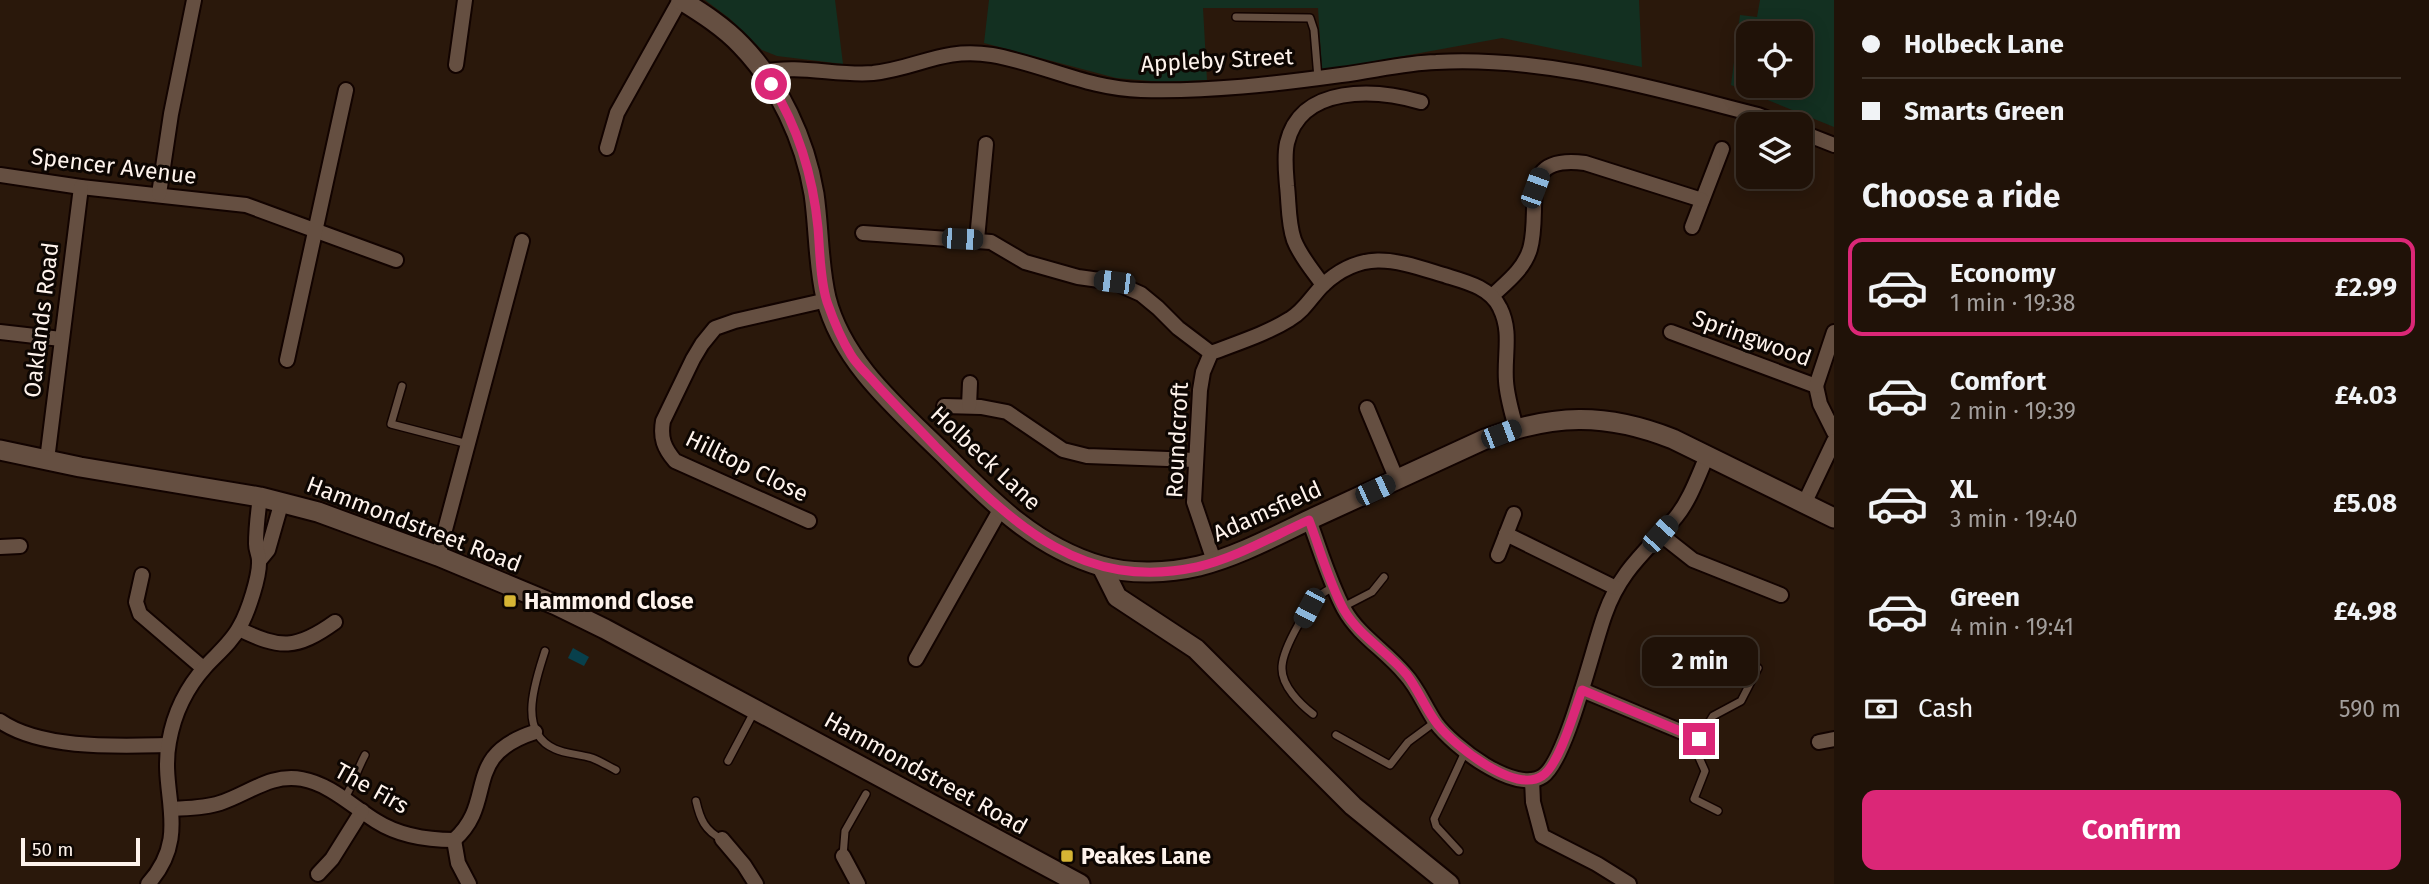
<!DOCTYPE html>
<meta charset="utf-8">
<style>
:root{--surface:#201208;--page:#2d2016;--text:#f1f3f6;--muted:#a29e9c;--line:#3d3229;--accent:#db2777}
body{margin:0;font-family:"Fira Sans",sans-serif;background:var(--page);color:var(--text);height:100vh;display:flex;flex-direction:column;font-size:26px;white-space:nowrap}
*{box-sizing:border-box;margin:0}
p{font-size:23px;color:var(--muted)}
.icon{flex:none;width:38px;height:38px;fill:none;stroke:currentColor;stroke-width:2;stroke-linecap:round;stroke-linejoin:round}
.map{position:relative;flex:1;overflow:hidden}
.sheet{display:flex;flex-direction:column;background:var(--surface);width:595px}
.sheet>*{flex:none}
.guide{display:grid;align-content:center;height:154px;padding:0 28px;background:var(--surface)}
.buttons{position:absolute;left:1736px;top:21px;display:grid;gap:14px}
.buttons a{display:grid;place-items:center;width:77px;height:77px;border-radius:14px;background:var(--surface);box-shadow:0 4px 18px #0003,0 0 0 2px var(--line);font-size:35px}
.scale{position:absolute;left:21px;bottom:18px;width:119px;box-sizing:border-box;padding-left:7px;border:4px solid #fef3ec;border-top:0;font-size:19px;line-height:24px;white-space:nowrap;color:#fef3ec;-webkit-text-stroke:5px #0d0602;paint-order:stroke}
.end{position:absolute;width:32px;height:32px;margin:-16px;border:9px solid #db2777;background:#fff;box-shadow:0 0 0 4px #fff}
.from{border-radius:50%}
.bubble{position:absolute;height:49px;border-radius:14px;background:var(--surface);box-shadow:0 4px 18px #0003,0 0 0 2px var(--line);font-size:23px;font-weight:700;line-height:49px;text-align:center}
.car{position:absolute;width:21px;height:42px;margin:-21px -10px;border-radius:9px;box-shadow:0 0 5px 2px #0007;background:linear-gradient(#222 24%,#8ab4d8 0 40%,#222 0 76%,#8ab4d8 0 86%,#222 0)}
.guide b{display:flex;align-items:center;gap:24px;height:66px;font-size:26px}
.guide b+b{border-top:2px solid var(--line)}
.guide i{width:18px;height:18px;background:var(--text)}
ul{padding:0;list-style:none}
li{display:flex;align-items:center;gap:21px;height:98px;margin:0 14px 10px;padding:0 14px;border:4px solid transparent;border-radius:14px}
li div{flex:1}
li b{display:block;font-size:26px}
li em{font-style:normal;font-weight:700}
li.current{border-color:var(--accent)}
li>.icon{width:63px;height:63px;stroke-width:1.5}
h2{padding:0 28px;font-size:32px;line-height:84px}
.pay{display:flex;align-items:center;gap:18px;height:77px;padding:0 28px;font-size:26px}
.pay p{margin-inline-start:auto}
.action{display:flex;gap:14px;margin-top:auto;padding:14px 28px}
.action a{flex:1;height:80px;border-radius:14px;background:var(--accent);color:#fff;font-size:28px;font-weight:700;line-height:80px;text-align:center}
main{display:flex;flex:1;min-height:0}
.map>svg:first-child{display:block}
</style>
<main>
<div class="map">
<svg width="1834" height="884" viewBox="0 0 1834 884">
<rect width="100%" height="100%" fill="#2a180b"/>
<g fill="#133021" fill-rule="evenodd">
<polygon points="705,0 835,0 843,64 777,56 762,50 729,18"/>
<polygon points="989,0 1639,0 1642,67 1502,38 1322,71 1318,8 1203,8 1207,80 1162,82 1116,78 984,43"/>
<path d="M1760,0h74v127l-103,-42 9,-70 17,2zM1801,33v53h-53v-53z"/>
</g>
<polygon fill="#08404c" points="573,648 589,657 584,666 568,658"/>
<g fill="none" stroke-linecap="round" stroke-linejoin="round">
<defs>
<g id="lane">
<polyline points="1236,17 1310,18 1314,30 1318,78"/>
<polyline points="402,386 391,424 468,444"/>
<polyline points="1343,607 1372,592 1384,577"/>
<path d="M545,651c-9,29 -29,81 10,98 11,5 24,5 37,9 8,3 16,8 24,12"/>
<path d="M1313,714c-13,-10 -31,-28 -31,-45 -1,-17 22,-57 34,-70 5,-6 12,-9 18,-12"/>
<polyline points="1336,735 1390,765 1408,742 1435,722"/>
<polyline points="728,761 754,712"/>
<path d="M345,798c8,-14 12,-28 20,-43"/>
<path d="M696,801c4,18 9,30 26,38"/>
<polyline points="1718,811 1694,799 1705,771 1697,753 1699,739 1713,716 1741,701 1758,668"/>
<polyline points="1459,851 1436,826 1434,819 1465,752"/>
<polyline points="843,856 845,831 866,794"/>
</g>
<g id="street">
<polyline points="456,65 465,0"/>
<path d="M763,72c36,-8 74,4 110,1 46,-5 69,-26 119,-18 51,9 97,34 149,35 67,2 135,-6 200,-15 32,-4 63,-12 95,-13 110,-6 216,26 322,53l24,9"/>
<polyline points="1801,132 1834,145"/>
<polyline points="607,148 617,113 680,0"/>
<polyline points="0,175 81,187 246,205 396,260"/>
<polyline points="159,194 171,114 194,0"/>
<polyline points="1692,227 1722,149"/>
<polyline points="863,233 991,242 1025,262 1078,277 1114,282 1141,294 1158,308 1178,328 1211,353"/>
<polyline points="977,239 986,144"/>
<path d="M1323,285c-10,-14 -23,-29 -29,-45 -6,-17 -5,-37 -7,-54 -1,-14 -3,-29 0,-43 14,-59 89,-54 134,-41"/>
<path d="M1493,295c14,-13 31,-26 37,-46 12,-42 -15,-95 55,-86l117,37"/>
<polyline points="0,332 61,339"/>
<polyline points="1671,332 1816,386 1820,404 1834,432"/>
<polyline points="287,360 346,90"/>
<polyline points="1816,386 1834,332"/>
<polyline points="944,406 981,407 1007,412 1063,450 1087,456 1195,460"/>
<polyline points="969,406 970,383"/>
<polyline points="1367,408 1397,480"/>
<polyline points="47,460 81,187"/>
<polyline points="1804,504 1834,441"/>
<path d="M1309,520c11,29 20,61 35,89 15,27 41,41 61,65 13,14 20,33 31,49 16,22 79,72 107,53 24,-17 50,-130 62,-162 16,-45 42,-63 71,-97 14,-17 22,-41 31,-61"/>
<path d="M809,521l-134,-60c-11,-13 -15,-23 -12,-40l30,-62 9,-15 13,-16 20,-7 92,-21"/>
<polyline points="1506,534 1616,588"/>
<polyline points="1660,534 1693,560 1781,595"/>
<polyline points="0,547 20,546"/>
<polyline points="1498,555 1514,514"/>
<polyline points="438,556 522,241"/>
<polyline points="259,561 268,550 282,501"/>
<path d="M1214,561l-20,-59 6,-112 3,-18 8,-19c26,-10 55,-19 79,-34 14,-8 22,-23 33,-34 42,-39 77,-23 124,-9 20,6 44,12 53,32 12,24 4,47 6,73 1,16 6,32 10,47"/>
<polyline points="142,575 136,602 140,614 203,668"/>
<path d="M239,629c41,20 57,21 96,-7"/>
<polyline points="916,659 1000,510"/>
<polyline points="1582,690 1699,739"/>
<path d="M0,721c42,29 119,25 168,24"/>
<polyline points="1819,742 1834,739"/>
<polyline points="1532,780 1533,802 1542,836 1597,864 1629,884"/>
<path d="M172,809c17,-1 33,-1 48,-6 28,-9 51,-30 82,-24 28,5 50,27 74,42 22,14 52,19 78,19 44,-39 6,-84 81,-108"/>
<polyline points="722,839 744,865 756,884"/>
<polyline points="454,840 458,863 469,884"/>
<polyline points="843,856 858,884"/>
<polyline points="318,874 332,859 362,811"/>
<path d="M148,884c44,-49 11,-90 21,-142 5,-29 17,-54 37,-76 11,-12 26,-24 34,-40 8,-14 20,-50 19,-66 0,-5 -3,-10 -3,-16 0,-15 2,-32 4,-47"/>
</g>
<g id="secondary">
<path d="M681,0c21,13 43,27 60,45 38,39 64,95 73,149 5,34 4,70 12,104 16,64 71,110 117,155 47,47 92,94 158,113 30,9 68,7 98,0 39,-10 76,-30 112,-47 58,-27 116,-53 174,-80 68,-25 120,-27 188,0l161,79"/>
<polyline points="0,450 80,467 260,497 318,512 438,556 556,605 605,629 1080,884"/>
<polyline points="1102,567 1117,597 1196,649 1353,806 1449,884"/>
</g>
</defs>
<use href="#lane" stroke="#120300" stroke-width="10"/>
<use href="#street" stroke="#120300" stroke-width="18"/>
<use href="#secondary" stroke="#120300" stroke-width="23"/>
<use href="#lane" stroke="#654f41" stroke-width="7"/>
<use href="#street" stroke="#654f41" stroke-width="14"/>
<use href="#secondary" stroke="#654f41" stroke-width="19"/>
</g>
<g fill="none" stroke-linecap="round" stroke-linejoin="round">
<path stroke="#db2777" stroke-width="9" d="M771,84c28,45 42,92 47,144 2,24 2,51 9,74 6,17 14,37 24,53 6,10 16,19 24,28 20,22 41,43 62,65 76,75 143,144 260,119 39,-9 76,-31 112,-47 11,29 20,63 35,90 16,27 43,41 63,65 12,16 19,35 31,50 17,21 77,69 104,51 17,-10 33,-67 40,-86l117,49"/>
</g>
<g fill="#d6b534" stroke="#0d0602" stroke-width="2.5">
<rect x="503" y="594" width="14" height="14" rx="3.5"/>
<rect x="1060" y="849" width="14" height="14" rx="3.5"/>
</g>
<g text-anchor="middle" stroke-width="6" stroke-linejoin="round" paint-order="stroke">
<g font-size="23" fill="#fef3ec" stroke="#0d0602">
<text transform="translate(1217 60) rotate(-3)" y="8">Appleby Street</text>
<text transform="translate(114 166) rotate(7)" y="8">Spencer Avenue</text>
<text transform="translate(41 320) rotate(-83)" y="8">Oaklands Road</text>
<text transform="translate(1752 338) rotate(20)" y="8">Springwood</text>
<text transform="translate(1177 440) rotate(-87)" y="8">Roundcroft</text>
<text transform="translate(986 458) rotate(43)" y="8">Holbeck Lane</text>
<text transform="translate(747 466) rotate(26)" y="8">Hilltop Close</text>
<text transform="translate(1267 511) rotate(-24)" y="8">Adamsfield</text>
<text transform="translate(414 524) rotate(21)" y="8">Hammondstreet Road</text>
<text transform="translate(926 773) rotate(29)" y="8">Hammondstreet Road</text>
<text transform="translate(372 788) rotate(29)" y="8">The Firs</text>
</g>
<g font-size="23" font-weight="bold" fill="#fef3ec" stroke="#0d0602" text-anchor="start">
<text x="524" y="609">Hammond Close</text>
<text x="1081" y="864">Peakes Lane</text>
</g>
</g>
</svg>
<div class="buttons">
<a><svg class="icon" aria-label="locate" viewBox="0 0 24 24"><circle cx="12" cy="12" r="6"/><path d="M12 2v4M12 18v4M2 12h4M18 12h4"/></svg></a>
<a><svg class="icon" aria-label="layers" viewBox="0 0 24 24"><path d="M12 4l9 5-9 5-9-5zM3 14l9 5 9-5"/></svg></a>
</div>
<div class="scale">50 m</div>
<i class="end from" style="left:771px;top:84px"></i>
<i class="end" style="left:1699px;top:739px"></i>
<div class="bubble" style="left:1642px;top:637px;width:116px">2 min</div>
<i class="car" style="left:1535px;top:188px;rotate:20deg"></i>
<i class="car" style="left:962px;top:239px;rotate:93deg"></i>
<i class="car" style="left:1114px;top:282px;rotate:277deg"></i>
<i class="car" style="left:1501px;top:434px;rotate:69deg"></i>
<i class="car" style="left:1375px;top:490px;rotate:65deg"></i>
<i class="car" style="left:1660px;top:534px;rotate:42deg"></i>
<i class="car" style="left:1309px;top:608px;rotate:208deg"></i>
</div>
<section class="sheet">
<div class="guide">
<b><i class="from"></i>Holbeck Lane</b>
<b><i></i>Smarts Green</b>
</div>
<h2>Choose a ride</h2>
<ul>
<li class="current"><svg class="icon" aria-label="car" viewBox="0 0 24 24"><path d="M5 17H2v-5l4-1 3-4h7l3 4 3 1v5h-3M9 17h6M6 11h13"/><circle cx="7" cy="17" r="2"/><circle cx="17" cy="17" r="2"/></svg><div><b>Economy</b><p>1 min · 19:38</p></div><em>£2.99</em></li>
<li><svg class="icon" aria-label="car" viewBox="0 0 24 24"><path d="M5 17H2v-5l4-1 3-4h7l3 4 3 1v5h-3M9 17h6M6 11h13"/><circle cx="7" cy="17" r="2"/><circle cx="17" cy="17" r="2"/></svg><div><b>Comfort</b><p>2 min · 19:39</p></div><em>£4.03</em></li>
<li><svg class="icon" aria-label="car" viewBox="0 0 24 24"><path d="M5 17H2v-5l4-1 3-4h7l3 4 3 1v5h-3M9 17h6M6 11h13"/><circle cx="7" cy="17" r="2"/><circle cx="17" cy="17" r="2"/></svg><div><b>XL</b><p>3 min · 19:40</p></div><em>£5.08</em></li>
<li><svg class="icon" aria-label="car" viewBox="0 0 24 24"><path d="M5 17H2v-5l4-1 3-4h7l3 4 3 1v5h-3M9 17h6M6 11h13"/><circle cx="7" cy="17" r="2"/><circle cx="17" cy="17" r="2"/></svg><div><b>Green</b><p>4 min · 19:41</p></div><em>£4.98</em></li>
</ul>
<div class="pay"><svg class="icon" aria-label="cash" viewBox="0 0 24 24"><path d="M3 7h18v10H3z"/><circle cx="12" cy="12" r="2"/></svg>Cash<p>590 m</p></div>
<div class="action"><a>Confirm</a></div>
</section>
</main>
